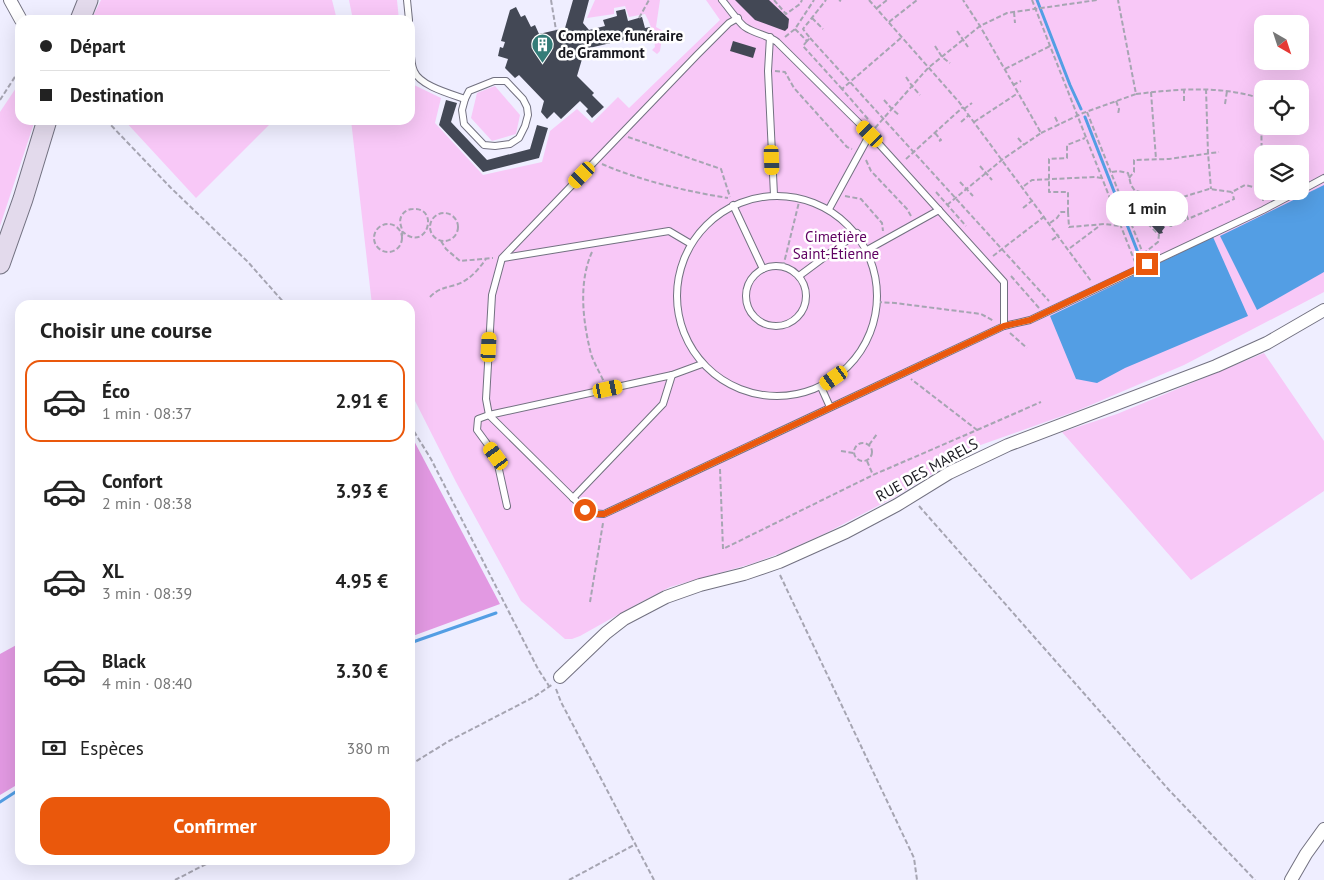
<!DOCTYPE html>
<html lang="fr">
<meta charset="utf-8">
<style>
:root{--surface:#fff;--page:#f2f2f2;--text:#222;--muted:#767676;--line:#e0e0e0;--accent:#ea580c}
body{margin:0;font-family:"PT Sans",sans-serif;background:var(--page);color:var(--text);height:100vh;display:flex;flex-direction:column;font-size:19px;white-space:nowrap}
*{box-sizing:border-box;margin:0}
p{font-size:16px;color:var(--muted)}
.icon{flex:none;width:28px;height:28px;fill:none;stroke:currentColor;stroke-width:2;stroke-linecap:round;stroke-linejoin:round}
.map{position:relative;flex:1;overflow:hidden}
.sheet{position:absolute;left:15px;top:300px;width:400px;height:565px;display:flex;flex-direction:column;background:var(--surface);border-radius:15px;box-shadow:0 5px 20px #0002}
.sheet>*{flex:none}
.guide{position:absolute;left:15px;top:15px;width:400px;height:110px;border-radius:15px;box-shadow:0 5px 20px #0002;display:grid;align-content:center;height:110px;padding:0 25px;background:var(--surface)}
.needle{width:32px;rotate:141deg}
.tools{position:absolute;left:1254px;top:15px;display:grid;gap:10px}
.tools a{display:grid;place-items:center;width:55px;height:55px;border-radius:10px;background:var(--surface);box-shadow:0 5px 20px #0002;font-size:25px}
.end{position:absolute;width:22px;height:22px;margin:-11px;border:6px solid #ea580c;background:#fff;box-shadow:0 0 0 2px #fff}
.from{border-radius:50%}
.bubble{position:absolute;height:35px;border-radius:15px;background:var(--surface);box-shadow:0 5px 20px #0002;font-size:16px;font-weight:800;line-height:35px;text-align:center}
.car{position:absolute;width:15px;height:30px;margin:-15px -8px;border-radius:6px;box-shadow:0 0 4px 1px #0007;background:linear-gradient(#f5c518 24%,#345 0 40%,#f5c518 0 76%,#345 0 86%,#f5c518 0)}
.guide b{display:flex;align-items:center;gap:18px;height:48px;font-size:19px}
.guide b+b{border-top:1px solid var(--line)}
.guide i{width:12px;height:12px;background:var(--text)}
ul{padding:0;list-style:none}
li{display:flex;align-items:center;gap:15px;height:82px;margin:0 10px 8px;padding:0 15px;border:2px solid transparent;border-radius:15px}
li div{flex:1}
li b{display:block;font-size:19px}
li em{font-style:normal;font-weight:800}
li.on{border-color:var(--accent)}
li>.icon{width:45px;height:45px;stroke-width:1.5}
h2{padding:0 25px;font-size:22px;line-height:60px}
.pay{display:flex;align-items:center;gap:12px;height:55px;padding:0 25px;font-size:19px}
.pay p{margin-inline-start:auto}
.button{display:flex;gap:10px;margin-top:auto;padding:10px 25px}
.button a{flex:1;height:58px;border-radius:15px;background:var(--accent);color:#fff;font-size:20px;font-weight:800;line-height:58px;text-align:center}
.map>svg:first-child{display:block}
</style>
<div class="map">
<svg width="1324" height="880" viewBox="0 0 1324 880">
<rect width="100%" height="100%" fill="#efeeff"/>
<g fill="#f8c8f7" fill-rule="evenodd">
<polygon points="101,0 332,0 337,20 91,20"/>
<polygon points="349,0 397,0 399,20 353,20"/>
<path d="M595,0h65l-4,27 7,4 -3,20 -3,3 -5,-4 3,-3c-1,-13 -4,-22 -10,-33l-16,3 -4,-11 -11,2v6l-27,4z"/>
<path d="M706,0h618v292l-140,73 -105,45 -104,37 -80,50 -67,35 -44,20 -33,12 -81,23 -31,16 -59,33 -8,3h-7l-44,-38 -65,-119 -46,-91v-86h-38l-21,-185h59v-37l31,15 -6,25 48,52 59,-13 8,-31 27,-22 15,14 26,-26 11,11 91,-88zM1262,24h38v37h-38zM1262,89h38v37h-38zM1262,154h38v37h-38z"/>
<polygon points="20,82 20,120 35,120 0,226 0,112"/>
<polygon points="495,86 520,115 516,134 492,141 471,118 477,93"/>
<polygon points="124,120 274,120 196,198"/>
<polygon points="1264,353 1324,441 1324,491 1191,580 1062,432 1117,414"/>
</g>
<g fill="#e299e2">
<polygon points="412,437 500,604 410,637 410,438"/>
<polygon points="20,643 20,783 0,795 0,654"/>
</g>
<g fill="#539ee4">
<polygon points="1324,185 1324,272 1257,310 1220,236"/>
<polygon points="1213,237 1248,316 1125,368 1097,383 1076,379 1050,316"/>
</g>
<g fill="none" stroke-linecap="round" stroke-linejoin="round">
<g stroke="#539ee4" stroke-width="3">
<polyline points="1037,0 1070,85 1081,109"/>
<polyline points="1085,117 1142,263"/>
<polyline points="410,643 496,613"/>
<polyline points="0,802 20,789"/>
</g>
</g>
<g fill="#434855">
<polygon points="573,0 589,0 583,23 589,30 605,26 603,20 617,16 616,11 625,9 628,21 642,17 645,28 650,27 653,38 633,43 632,38 585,49 577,76 594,93 592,95 604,107 592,118 586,111 588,109 580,101 561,119 554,112 547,119 541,112 544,101 519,75 515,78 505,68 508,59 498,56 500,47 503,48 505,42 501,41 510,10 516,7 521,17 525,15 531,27 535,25 539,34 565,28"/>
<polygon points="735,0 769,0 789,19 788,28 785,31 755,20"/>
<polygon points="733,41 756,48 753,58 730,51"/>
<polygon points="446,100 457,103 451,122 487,160 530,149 537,125 548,128 539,158 483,172 439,125"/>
<polygon points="1155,219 1165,227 1162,231 1163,233 1159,234 1151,225"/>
</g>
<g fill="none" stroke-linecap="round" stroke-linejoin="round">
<defs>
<g id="lane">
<polyline points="407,0 409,20"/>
<path d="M722,0c6,7 17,23 23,27 10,7 23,8 32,15l93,92 134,148v44l-400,188c-16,0 -20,-6 -31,-16l-84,-83 -3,-16 6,-104 10,-37 195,-203 32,-32 9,-5"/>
<polyline points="770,37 768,71 774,195"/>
<path d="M410,40c1,10 0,22 4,31 6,15 37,23 51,28"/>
<polygon points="494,81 506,81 523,99 527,107 528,115 525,126 519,138 510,144 495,146 484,145 464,124 462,110 465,99 469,91"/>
<polyline points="1300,191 1324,178"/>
<circle cx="777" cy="296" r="100"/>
<polyline points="733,205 763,269"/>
<polyline points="829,209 870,134"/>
<polyline points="867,250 939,210"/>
<polyline points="503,258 669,231 691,244"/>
<circle cx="776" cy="296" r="30"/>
<polyline points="799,276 857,233"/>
<polyline points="1004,326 1030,320 1263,210 1299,191"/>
<polyline points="821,387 830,407"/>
<polyline points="573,498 663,404 672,375"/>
<polyline points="507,506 496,456 477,430 478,419 489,415 672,375 702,364"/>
</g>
<g id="street">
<polyline points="10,0 21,20"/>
<polyline points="560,677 606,633 624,619 666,597 700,585 744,574 779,562 846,532 897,505 949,473 1008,445 1216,366 1267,343 1324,310"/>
<polyline points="1291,880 1306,854 1324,829"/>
</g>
<g id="secondary">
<polyline points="80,20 88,0"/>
<polyline points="0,264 23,199 47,120"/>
</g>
</defs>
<use href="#lane" stroke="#727180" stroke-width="8"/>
<use href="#street" stroke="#727180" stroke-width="14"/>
<use href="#secondary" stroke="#727180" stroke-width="21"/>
<g stroke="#a6a5b2" stroke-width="2" stroke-dasharray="5 2.5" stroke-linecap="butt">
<polyline points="551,0 556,30"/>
<polyline points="774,0 786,14 800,4 802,0"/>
<polyline points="839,0 841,1"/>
<polyline points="869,0 959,102 1091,281"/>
<polyline points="1032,0 1135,262"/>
<polyline points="877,8 887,0"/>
<polyline points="1014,12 1015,23"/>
<polyline points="639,18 649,0"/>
<polyline points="812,18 823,29"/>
<polyline points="889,22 917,0"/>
<polyline points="795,29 807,41 810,38 803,29 826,0"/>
<polyline points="957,31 968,47"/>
<polyline points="785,37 795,29 814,0"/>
<polyline points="810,38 1049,301"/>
<polyline points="807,41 803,46 842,89"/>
<polyline points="935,46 942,57 950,63"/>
<polyline points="1005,69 1050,46"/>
<polyline points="775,71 785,72 794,88 847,147 852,149"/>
<polyline points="906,77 912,86 920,95"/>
<polyline points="1013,85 1021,81"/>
<polyline points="1206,89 1208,153 1211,189"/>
<polyline points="1151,92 1156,159"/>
<path d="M1136,94c43,-5 85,-9 126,5"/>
<polyline points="1261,98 1262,183"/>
<polyline points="0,100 20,69"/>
<polyline points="884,100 892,109 899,115"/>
<polyline points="1116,101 1119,109 1118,114"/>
<polyline points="1184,101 1184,89"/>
<polyline points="1225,104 1227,91"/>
<polyline points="964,109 972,103"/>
<polyline points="1087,112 1144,256"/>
<polyline points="1055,117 1059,125"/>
<polyline points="868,119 842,89 902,37"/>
<polyline points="106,120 171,188 248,262 286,305"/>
<polyline points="961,122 969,115"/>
<polyline points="974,122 1018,93"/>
<polyline points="875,128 928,68 980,26 1007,13 1097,0"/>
<polyline points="935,133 941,140 939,141"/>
<polyline points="1041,133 1083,113 1136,94 1118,0"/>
<polyline points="628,137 721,169 730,197"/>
<polyline points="1018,138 1024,145"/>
<polyline points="906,159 963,107"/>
<polyline points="866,160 871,171 907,209 911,216"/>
<path d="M602,164c36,16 87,28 126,34"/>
<polyline points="980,166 992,180"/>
<polyline points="1112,172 1118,171 1128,173 1131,185 1135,191 1168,197 1131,222"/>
<polyline points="1129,178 1134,172 1134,160 1169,159 1219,152"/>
<polyline points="960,182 973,196"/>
<polyline points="1024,186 1032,180 1095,177 1101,178"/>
<polyline points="1263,191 1263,201"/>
<polyline points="936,192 966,226"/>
<polyline points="845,196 861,199 882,223 883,231"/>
<polyline points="1168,197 1183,197 1209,189 1232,192 1245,185 1262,189"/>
<polyline points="1170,204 1165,223 1171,226 1188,219"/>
<polyline points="947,205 1003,159 1041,133 980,26 963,0"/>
<polyline points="1023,208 1033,200"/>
<polyline points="1068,212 1069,227 1105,224 1120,226"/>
<circle cx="444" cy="227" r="14"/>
<polyline points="1050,223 1057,218 1061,212 1068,212 1068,192 1049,192 1049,159 1067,158 1067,145 1085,138"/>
<circle cx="388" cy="238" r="14"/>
<polyline points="1132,224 1166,204 1181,203 1188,219 1234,199 1232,192"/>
<path d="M402,236c2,-7 -4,-12 -1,-19 2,-5 7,-8 12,-8 27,-2 14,44 -10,23"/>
<polyline points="1052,240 1059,235"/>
<polyline points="441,241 446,249 460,261 493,258"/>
<polyline points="1070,248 1098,227 1098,225"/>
<path d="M592,252c-14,31 -9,70 -1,102 3,9 9,19 13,28"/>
<polyline points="1143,254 1158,242 1159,235 1149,225 1153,218 1165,223"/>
<polyline points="993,256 1045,216"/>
<polyline points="783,267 800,198"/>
<polyline points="1011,276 1039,308"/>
<path d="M430,297c7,-8 15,-9 25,-12 14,-4 23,-15 31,-26"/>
<polyline points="877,302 895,303 981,314 994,321"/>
<polyline points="1010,333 1027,348"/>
<polyline points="410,425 431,459 538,669 549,686"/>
<polyline points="977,430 1041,402"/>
<circle cx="863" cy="452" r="9"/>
<polyline points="869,445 877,434"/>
<polyline points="841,451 854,453"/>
<polyline points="867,461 873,475"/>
<polyline points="720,469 723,549 873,475 977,430 911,379"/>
<polyline points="919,506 1169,790 1255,880"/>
<polyline points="780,575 914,858 917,880"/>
<polyline points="590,602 603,523"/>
<polyline points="556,689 561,702 654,880"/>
<polyline points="410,765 449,741 534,697 553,684"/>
<polyline points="175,880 214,860"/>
<polyline points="569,880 634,845"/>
</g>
<use href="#lane" stroke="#fff" stroke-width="6"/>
<use href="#street" stroke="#fff" stroke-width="12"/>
<use href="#secondary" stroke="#e3daec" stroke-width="19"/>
</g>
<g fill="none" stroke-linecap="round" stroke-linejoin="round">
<polyline stroke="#ea580c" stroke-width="6" points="585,510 594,514 604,514 1004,326 1030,320 1147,264"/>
</g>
<defs>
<symbol id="building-pin" viewBox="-11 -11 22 30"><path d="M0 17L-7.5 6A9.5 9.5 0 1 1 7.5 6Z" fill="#347c78" stroke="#fff"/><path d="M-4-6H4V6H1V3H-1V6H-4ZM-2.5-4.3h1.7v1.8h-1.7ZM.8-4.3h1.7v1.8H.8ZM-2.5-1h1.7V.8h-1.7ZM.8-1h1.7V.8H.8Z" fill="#fff"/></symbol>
</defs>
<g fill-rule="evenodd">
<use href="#building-pin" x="530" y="32" width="25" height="34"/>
</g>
<g text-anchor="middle" stroke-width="5" stroke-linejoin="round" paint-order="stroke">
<g font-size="15" font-weight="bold" fill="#19191f" stroke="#fff" text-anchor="start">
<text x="558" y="41">Complexe funéraire<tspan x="558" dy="17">de Grammont</tspan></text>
</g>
<g font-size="15" fill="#600262" stroke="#fff">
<text x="836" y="242">Cimetière<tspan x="836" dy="17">Saint-Étienne</tspan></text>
</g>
<g font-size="15" fill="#19191f" stroke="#fff">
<text transform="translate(927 470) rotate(-29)" y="5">RUE DES MARELS</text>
</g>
</g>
</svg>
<div class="tools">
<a><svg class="needle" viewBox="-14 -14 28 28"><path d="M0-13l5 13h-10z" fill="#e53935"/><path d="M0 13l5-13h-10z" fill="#767676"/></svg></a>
<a><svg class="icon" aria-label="locate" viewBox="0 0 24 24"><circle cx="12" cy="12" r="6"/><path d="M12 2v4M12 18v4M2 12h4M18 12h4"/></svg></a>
<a><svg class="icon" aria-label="layers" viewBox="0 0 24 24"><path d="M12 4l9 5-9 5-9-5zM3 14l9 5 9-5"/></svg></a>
</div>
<i class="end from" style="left:585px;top:510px"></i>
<i class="end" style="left:1147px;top:264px"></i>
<div class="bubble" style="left:1106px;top:191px;width:82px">1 min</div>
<i class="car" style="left:870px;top:134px;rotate:315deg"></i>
<i class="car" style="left:772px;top:160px;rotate:178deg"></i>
<i class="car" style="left:582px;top:175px;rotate:224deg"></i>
<i class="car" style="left:489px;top:347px;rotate:3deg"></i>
<i class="car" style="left:834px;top:378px;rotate:235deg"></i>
<i class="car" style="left:608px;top:389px;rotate:78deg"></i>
<i class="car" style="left:496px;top:456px;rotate:324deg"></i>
<div class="guide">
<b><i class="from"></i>Départ</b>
<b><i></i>Destination</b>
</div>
<section class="sheet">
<h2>Choisir une course</h2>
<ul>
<li class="on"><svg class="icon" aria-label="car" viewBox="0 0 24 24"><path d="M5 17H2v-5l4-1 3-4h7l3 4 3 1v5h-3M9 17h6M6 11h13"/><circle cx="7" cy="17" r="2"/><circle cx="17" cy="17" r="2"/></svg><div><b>Éco</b><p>1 min · 08:37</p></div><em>2.91 €</em></li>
<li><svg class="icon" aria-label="car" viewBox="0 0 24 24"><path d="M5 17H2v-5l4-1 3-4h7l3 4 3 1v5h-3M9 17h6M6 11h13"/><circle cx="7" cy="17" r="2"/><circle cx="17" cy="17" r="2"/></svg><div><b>Confort</b><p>2 min · 08:38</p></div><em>3.93 €</em></li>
<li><svg class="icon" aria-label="car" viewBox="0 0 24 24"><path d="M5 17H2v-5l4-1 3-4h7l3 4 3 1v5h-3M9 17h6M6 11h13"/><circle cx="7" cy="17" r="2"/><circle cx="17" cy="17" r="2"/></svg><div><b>XL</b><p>3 min · 08:39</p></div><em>4.95 €</em></li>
<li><svg class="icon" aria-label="car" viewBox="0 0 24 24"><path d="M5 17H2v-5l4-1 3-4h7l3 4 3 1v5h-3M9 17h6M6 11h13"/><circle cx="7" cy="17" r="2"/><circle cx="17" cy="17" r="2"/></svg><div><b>Black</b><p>4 min · 08:40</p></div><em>3.30 €</em></li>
</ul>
<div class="pay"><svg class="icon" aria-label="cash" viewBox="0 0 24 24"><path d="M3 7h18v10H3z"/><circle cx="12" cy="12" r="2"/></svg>Espèces<p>380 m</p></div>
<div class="button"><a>Confirmer</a></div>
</section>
</div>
